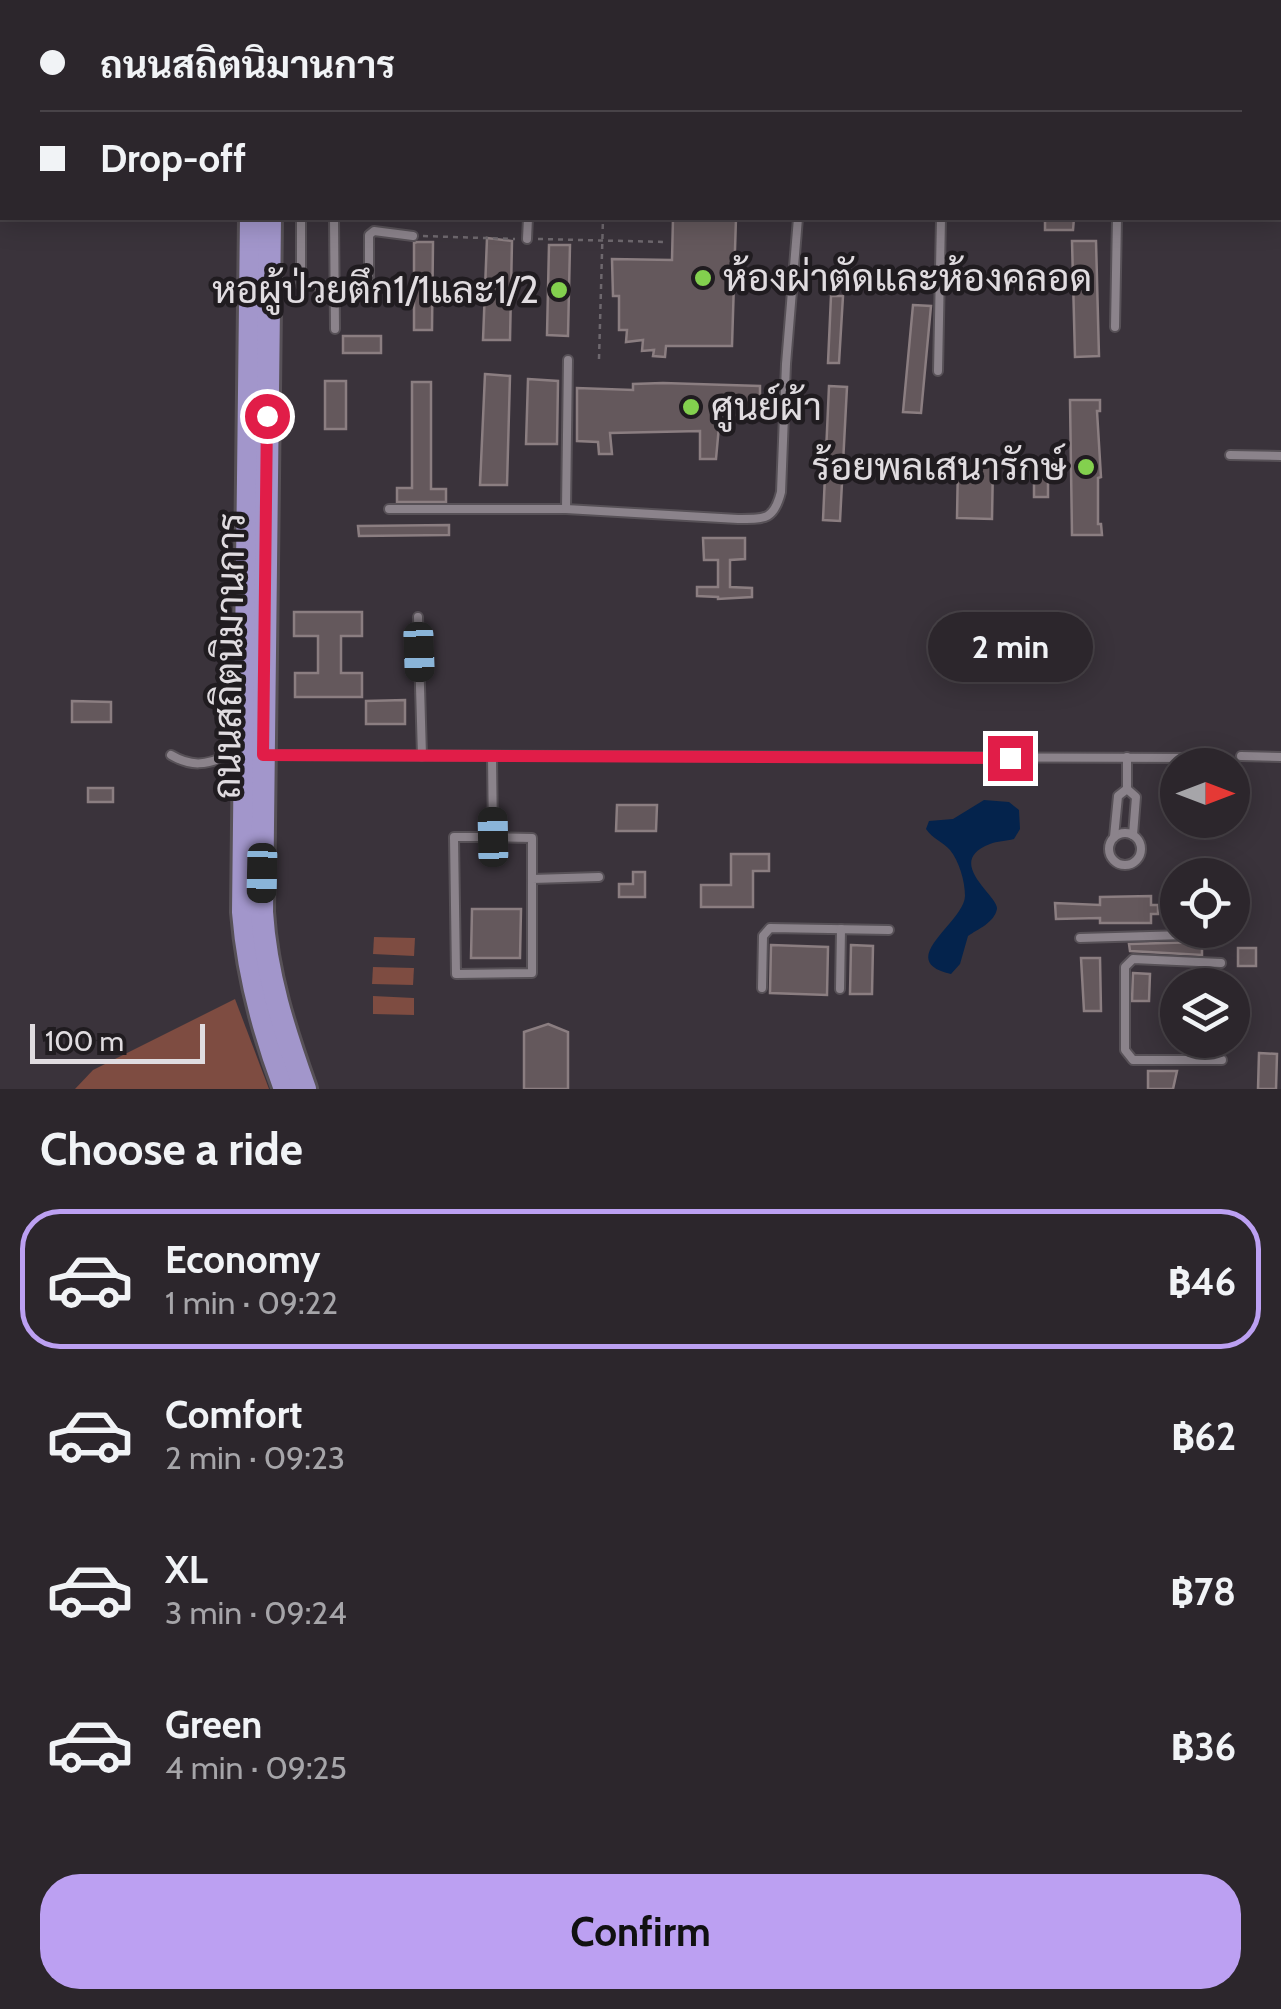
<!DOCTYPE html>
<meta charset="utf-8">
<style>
:root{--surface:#2c262c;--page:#342e34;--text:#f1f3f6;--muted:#a6a5a9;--line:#484348;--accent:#bca0f2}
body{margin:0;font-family:Cabin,Sarabun,sans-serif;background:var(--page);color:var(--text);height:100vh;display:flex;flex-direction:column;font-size:38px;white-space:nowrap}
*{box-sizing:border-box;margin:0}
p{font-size:32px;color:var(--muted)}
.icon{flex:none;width:55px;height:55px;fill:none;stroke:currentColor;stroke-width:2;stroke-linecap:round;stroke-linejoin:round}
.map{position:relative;height:1089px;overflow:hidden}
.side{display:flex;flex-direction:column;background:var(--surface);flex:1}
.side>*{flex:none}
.hud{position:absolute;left:0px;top:0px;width:1282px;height:220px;box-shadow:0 5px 25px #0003,0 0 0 2px var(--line);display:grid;align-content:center;height:220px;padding:0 40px;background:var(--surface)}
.needle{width:65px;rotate:90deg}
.tools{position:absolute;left:1160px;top:748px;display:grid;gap:20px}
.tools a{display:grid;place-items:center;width:90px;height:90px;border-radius:50%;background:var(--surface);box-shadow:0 5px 25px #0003,0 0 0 2px var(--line);font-size:50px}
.scale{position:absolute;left:30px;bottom:25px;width:175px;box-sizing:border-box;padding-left:10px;border:5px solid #e0dce0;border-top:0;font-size:28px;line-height:35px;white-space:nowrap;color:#e0dce0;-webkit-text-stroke:8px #201c20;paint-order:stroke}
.end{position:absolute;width:45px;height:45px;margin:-22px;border:12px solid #e11d48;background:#fff;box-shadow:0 0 0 5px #fff}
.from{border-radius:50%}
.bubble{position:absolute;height:70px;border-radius:35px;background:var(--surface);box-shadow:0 5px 25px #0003,0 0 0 2px var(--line);font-size:32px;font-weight:800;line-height:70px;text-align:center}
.car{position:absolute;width:30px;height:60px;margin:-30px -15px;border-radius:12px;box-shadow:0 0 8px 2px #0007;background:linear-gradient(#222 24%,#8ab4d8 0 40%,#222 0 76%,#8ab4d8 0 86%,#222 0)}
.hud b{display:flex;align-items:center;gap:35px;height:95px;font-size:38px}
.hud b+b{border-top:2px solid var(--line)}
.hud i{width:25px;height:25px;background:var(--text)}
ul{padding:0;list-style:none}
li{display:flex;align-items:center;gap:30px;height:140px;margin:0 20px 15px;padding:0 20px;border:5px solid transparent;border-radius:40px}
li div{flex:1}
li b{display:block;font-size:38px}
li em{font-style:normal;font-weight:800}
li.current{border-color:var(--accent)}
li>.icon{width:90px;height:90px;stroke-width:1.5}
h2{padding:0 40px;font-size:45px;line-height:120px}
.primary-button{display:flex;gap:20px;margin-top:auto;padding:20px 40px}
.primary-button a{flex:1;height:115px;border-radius:40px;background:var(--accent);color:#111;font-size:40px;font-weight:800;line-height:115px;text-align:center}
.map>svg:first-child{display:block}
</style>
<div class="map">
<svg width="1281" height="1089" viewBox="0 0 1281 1089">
<rect width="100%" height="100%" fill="#3a333b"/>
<g fill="#7e4c41">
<polygon points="374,937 415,938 414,956 373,954"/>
<polygon points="373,967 414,968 413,985 372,984"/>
<polygon points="373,996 414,998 414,1015 373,1014"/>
<polygon points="235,999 269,1089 75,1089 93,1070"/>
</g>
<path fill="#04234c" d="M984,800l25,2 10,8 1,19 -6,10c-8,2 -17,2 -24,5 -47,18 9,52 7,65 -3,14 -19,20 -29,27l-8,28 -9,10c-58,-13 13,-51 14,-78 0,-15 -6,-35 -15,-46 -7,-8 -17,-11 -24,-21l3,-8 24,-2z"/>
<g fill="#64585c" stroke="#8b7e81" stroke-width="2.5">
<polygon points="673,218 736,218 732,346 666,346 665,357 653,356 654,350 642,351 643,340 626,342 627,330 619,330 619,296 613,296 612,259 672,260"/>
<polygon points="1045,218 1074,218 1073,230 1045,230"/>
<polygon points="487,238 512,241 510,340 483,340"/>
<polygon points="1072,241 1096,241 1099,356 1075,357"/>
<polygon points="417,242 433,242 432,330 414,330 414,243"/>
<polygon points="549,245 570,245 568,336 547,335"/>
<polygon points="831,296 843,296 839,363 828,363"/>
<polygon points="913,305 931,306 921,413 903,412"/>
<rect x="343" y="336" width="38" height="17"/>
<polygon points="485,374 510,376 507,485 480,485"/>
<polygon points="528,379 558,381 557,444 526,444"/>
<rect x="325" y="381" width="21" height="48"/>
<polygon points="412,382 431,382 431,489 446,489 446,502 397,502 397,488 412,488"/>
<polygon points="663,383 760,386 760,415 720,415 716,459 700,459 700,431 610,433 612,454 599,454 598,442 577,441 577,388 633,390 633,384"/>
<polygon points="829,386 847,387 840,521 823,520"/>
<polygon points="1070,400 1100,400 1100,411 1097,411 1101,477 1098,478 1098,524 1101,524 1102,535 1072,535"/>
<polygon points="958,463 993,464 992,519 957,518"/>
<rect x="1034" y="470" width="14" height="27"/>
<polygon points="449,525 449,535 359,536 358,526"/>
<polygon points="703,538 745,538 745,559 730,560 730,587 752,588 752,597 718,599 718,597 697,596 697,587 718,587 718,560 704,560"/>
<polygon points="294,612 362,612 362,636 341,636 341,673 362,673 362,697 295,697 295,673 318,673 318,636 294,636"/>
<polygon points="405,700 405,724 366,724 366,701"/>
<polygon points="72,701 111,702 111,722 72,722"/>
<rect x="88" y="788" width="25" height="14"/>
<polygon points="617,805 657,805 656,831 616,831"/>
<polygon points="731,854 769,854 769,871 753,871 753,907 701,907 701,885 731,885"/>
<polygon points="633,872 645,872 645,897 619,897 619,884 633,884"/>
<polygon points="1151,896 1151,905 1158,905 1158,914 1151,914 1151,923 1100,923 1100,918 1056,919 1055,903 1100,905 1100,897"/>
<polygon points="472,909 521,909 520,958 471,958"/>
<polygon points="1202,942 1202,955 1130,951 1129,944"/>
<polygon points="771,945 828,947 827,995 770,993"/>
<polygon points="851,945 873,946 872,994 850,994"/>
<rect x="1238" y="948" width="18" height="18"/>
<polygon points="1081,958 1100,958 1101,1011 1084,1011"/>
<polygon points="1133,973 1150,974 1149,1001 1132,1001"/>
<polygon points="548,1024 568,1032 568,1089 524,1089 524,1032"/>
<polygon points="1259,1053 1277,1054 1276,1089 1258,1089"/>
<polygon points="1148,1071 1177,1071 1173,1089 1148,1089"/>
</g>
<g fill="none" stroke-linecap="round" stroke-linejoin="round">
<defs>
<g id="service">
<polyline points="1225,0 1225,2"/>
<polyline points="0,7 2,7"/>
<polyline points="1280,94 1281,94"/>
<polyline points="301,218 301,285 369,286 369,235 374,231 413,236"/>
<polyline points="334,218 335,329"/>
<polyline points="527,239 528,218"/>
<polyline points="1115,327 1117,218"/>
<polyline points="938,371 941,218"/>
<polyline points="1230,455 1281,456"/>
<path d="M389,509h177l172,10c27,0 36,1 43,-27l5,-128 12,-146"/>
<polyline points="566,509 568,360"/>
<polyline points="418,617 422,756"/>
<path d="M171,755c20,12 35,10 56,1"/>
<polyline points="267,755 1206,758"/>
<polyline points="1241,756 1281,757"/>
<polyline points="492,757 493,837 454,837 456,974 532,973 532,879 599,877"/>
<polyline points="1127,757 1127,789 1136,797 1133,835"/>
<circle cx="1125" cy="849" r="16"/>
<polyline points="493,837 532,838 532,879"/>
<polyline points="1114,837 1118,796 1127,789"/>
<polyline points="1080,938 1220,934"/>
<polyline points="1221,963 1133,959 1125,967 1125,1050 1133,1060 1222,1060"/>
<polyline points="762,988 763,936 770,928 889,930"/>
<polyline points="840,989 841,929"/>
</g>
<g id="primary">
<polyline points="252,0 252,2"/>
<polyline points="272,2 272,0"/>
<path d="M251,218l-8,694c5,62 20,119 42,177"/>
<path d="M270,218l-8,694c4,63 22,118 43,177"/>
</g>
</defs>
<use href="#service" stroke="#575157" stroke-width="12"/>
<use href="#primary" stroke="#575157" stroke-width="28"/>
<g stroke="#6e686e" stroke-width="2.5" stroke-dasharray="5 5" stroke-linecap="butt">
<polyline points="423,236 515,239"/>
<polyline points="538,239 667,242"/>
<polyline points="599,359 603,218"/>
</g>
<use href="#service" stroke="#8b838b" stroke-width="8"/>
<use href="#primary" stroke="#a296cb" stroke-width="22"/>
</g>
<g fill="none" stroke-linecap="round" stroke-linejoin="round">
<polyline stroke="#e11d48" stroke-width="12" points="267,416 263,755 1010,758"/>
</g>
<g fill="#83d04e" stroke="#201c20" stroke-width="4">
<circle cx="703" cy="278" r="10"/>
<circle cx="559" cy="290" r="10"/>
<circle cx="691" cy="407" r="10"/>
<circle cx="1086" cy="467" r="10"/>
</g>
<g text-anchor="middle" stroke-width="9" stroke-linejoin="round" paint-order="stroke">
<g font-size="38" fill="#e0dce0" stroke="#201c20" text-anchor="start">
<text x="723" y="291">ห้องผ่าตัดและห้องคลอด</text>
<text x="539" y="303" text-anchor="end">หอผู้ป่วยตึก1/1และ1/2</text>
<text x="711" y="420">ศูนย์ผ้า</text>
<text x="1066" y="480" text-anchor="end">ร้อยพลเสนารักษ์</text>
</g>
<g font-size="38" fill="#e0dce0" stroke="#201c20">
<text transform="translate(229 656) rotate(-89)" y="13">ถนนสถิตนิมานการ</text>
</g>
</g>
</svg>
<div class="tools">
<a><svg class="needle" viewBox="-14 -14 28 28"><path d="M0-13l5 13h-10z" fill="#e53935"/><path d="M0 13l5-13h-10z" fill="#a6a5a9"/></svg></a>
<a><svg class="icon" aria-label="locate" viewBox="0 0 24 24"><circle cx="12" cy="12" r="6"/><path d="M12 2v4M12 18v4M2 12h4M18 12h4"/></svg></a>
<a><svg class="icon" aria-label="layers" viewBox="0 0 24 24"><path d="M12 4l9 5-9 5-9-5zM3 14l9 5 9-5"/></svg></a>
</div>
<div class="scale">100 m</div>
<i class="end from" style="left:267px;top:416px"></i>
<i class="end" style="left:1010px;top:758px"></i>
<div class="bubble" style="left:928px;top:612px;width:165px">2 min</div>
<i class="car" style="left:419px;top:652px;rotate:178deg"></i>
<i class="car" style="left:493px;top:837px;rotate:359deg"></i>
<i class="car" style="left:262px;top:873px;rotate:181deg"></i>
<div class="hud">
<b><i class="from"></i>ถนนสถิตนิมานการ</b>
<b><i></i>Drop-off</b>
</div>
</div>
<section class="side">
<h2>Choose a ride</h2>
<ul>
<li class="current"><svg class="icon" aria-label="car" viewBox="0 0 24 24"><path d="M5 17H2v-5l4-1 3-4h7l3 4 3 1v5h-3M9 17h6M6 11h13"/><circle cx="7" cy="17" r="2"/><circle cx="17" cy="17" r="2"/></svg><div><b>Economy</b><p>1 min · 09:22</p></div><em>฿46</em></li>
<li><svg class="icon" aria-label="car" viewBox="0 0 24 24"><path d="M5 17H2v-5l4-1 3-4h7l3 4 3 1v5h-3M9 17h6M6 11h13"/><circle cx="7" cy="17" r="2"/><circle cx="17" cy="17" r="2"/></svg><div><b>Comfort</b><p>2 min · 09:23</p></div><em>฿62</em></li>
<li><svg class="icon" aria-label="car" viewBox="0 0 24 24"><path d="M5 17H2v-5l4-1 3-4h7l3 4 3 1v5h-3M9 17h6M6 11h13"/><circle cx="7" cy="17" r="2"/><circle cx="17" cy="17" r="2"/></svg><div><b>XL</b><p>3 min · 09:24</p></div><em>฿78</em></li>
<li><svg class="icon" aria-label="car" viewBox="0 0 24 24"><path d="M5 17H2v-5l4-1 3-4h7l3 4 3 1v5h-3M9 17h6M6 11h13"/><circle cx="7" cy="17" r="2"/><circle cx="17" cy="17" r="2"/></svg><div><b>Green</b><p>4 min · 09:25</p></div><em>฿36</em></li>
</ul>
<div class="primary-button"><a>Confirm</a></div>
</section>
